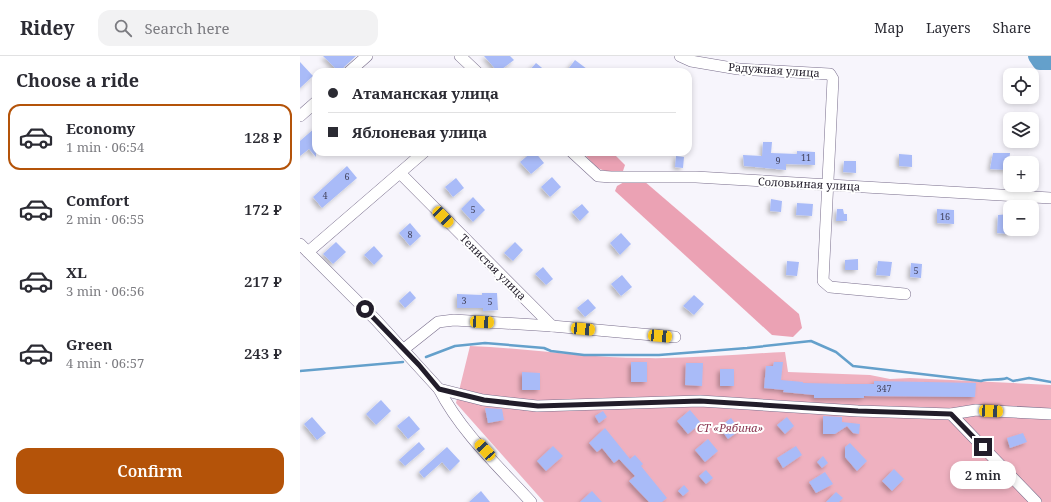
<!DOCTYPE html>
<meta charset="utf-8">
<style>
:root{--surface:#fff;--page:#f2f2f3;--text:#2b2b33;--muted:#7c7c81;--line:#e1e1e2;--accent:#b45309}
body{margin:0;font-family:"Noto Serif",serif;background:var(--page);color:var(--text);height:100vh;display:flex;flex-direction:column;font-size:15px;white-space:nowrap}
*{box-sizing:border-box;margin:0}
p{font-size:13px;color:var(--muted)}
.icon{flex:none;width:22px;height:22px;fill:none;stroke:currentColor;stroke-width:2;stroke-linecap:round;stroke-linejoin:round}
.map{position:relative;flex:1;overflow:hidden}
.sheet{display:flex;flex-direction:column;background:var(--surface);width:300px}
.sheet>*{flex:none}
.top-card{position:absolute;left:12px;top:12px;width:380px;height:88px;border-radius:12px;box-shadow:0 2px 6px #0003;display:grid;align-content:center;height:88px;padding:0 16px;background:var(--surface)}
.fabs{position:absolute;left:703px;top:12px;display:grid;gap:8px}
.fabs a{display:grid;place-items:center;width:36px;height:36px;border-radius:8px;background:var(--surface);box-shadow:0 2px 6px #0003;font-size:20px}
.end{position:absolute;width:18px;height:18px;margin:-9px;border:5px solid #221d2a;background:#fff;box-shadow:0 0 0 2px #fff}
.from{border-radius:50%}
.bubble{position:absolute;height:28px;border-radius:12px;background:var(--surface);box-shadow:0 2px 6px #0003;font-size:13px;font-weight:600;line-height:28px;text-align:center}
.car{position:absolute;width:12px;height:24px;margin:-12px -6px;border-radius:5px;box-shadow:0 0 3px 1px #0007;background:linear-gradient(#f5c518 24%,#345 0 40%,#f5c518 0 76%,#345 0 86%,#f5c518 0)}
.top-card b{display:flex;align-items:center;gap:14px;height:38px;font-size:15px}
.top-card b+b{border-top:1px solid var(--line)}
.top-card i{width:10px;height:10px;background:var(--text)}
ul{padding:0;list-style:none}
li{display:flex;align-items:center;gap:12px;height:66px;margin:0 8px 6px;padding:0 8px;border:2px solid transparent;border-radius:12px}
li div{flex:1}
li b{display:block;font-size:15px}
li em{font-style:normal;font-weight:600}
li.on{border-color:var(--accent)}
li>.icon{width:36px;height:36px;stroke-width:1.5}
h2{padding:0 16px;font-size:18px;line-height:48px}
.primary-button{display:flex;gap:8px;margin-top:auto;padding:8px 16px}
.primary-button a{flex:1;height:46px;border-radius:12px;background:var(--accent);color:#fff;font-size:16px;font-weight:600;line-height:46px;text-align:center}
header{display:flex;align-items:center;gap:24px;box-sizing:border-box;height:56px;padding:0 20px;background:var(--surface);border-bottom:1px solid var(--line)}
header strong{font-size:19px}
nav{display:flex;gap:22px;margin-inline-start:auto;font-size:14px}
.search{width:280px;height:36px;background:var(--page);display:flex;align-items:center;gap:10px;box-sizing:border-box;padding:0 14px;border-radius:12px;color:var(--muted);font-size:15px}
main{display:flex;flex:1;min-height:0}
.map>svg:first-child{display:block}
</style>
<header>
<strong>Ridey</strong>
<div class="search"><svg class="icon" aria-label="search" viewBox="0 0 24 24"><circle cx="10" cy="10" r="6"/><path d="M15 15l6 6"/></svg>Search here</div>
<nav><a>Map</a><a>Layers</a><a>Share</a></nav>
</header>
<main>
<section class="sheet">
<h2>Choose a ride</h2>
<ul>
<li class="on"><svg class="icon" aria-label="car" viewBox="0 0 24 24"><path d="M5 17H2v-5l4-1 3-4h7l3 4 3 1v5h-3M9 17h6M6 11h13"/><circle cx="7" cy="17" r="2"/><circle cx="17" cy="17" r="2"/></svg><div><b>Economy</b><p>1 min · 06:54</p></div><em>128 ₽</em></li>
<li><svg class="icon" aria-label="car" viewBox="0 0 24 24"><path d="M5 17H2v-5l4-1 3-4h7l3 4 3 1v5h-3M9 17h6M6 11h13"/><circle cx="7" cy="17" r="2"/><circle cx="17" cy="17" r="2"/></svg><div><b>Comfort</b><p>2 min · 06:55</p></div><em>172 ₽</em></li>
<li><svg class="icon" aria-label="car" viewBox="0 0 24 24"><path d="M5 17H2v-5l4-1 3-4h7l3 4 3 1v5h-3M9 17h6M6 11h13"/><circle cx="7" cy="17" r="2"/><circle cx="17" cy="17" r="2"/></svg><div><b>XL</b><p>3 min · 06:56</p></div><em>217 ₽</em></li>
<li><svg class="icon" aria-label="car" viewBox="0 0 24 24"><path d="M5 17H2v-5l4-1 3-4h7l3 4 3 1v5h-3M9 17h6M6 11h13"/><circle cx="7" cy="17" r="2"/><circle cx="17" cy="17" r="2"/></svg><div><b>Green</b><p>4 min · 06:57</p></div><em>243 ₽</em></li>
</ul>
<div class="primary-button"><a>Confirm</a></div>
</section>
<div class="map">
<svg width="751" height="446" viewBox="0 0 751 446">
<defs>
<filter id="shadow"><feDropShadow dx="-2.5" dy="2.5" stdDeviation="2" flood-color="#0004"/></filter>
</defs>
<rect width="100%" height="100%" fill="#f7f5fc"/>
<path fill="#efb1c0" d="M170,290c58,2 115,12 173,12 47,1 95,-4 142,-6l3,20 82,3 20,4 20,-1 141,7v117h-507l-88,-99z"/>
<g fill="#eba2b4">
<path d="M287,96h25l13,13 -2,6c-21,1 -23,1 -37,-15z"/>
<polygon points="326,125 344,125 499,258 502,272 493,281 472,279 315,135 317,130"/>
</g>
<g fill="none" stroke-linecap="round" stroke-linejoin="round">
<g stroke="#64a0cb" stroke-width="2.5">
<path d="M126,301l29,-11 30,-3 59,5 7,3 33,4h75l88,-7 64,-7 25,11 17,14 128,15c10,-3 17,0 26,-3l6,3 16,-3 22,4"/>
<polyline points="0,315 103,306"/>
</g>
<polyline stroke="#64a0cb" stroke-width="16" points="736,0 740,6 751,6"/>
</g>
<g fill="#a9bbf8" filter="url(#shadow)">
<polygon points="23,0 56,0 44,11 42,16 39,16"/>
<polygon points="184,0 210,0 214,4 198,16"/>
<polygon points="275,4 291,16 266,16"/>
<polygon points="0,6 13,20 0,32"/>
<polygon points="236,7 247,16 228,16"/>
<polygon points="16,71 16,101 9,93 0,100 0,85"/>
<polygon points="463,86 472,86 471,97 497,98 497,95 515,96 515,109 486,108 486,114 444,110 443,99 462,100"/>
<polygon points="232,96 235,96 244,107 231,118 220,106"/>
<polygon points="693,97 710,97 708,114 690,113"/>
<polygon points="599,98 612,99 612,111 599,110"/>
<polygon points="376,100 384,101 383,112 375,111"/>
<polygon points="544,105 556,105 556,117 543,116"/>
<polygon points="47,110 57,122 22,152 13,141"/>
<polygon points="252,121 261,131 250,141 241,131"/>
<polygon points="156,122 164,132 153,141 145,131"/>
<polygon points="173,141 185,154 173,166 161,153"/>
<polygon points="471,143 482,145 481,156 470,155"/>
<polygon points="497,147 513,148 512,160 496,159"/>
<polygon points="282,148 289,156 280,165 272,156"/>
<polygon points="537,153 543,153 544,158 547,158 547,165 536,165"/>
<polygon points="637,153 654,154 654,168 637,167"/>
<polygon points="710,158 710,178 697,177 698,159"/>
<polygon points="110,167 121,180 110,190 99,177"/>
<polygon points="321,177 331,188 320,199 310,187"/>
<polygon points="36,186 46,196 33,208 23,198"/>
<polygon points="215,186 223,194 213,205 204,197"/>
<polygon points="74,190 83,200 74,209 64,199"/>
<polygon points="558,203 558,214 545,214 545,204"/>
<polygon points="487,205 499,206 497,220 486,219"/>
<polygon points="578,205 592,206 590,220 576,219"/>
<polygon points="611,207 622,208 621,222 610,221"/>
<polygon points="243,211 253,223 246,229 235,218"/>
<polygon points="322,219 332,231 321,240 311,228"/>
<polygon points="110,235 116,242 105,252 99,245"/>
<polygon points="182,237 197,237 198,254 183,255 183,252 157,252 157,238 182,239"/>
<polygon points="394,239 404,248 394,259 383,250"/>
<polygon points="288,243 296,252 285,261 277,252"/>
<rect x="331" y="306" width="16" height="20"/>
<polygon points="474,306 483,306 481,324 503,326 503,327 546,328 574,328 574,325 676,327 675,341 564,340 564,342 514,342 514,339 483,336 484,334 464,332 466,310 473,310"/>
<polygon points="386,307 403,307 402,330 385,329"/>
<rect x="420" y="313" width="14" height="17"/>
<polygon points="222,316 240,317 240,334 222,334"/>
<polygon points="81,344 91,355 76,369 66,358"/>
<polygon points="185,352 202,353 204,364 188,367"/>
<polygon points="390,354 401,367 388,378 377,365"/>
<polygon points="303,355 307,361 299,367 295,360"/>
<polygon points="109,360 120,373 108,383 97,370"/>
<polygon points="523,360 542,361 542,366 560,368 559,378 553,377 547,370 535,378 523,378"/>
<polygon points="12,361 26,377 17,384 4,368"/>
<polygon points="487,361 494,370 485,378 477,369"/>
<polygon points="431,362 440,374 428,383 419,371"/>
<polygon points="305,372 330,403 335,399 343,408 341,410 367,442 362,446 349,446 329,425 335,420 319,403 314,407 302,392 297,396 289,387"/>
<polygon points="723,377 727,386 710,392 707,382"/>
<polygon points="408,383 418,395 405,406 395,394"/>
<polygon points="119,386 125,393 105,410 99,404"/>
<polygon points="550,387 567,405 557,415 545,401 545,391"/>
<polygon points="253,390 263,400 246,415 237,405"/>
<polygon points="496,390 502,399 483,412 477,402"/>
<polygon points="147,391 160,405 150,415 142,406 124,422 119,416"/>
<polygon points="523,400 528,407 522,412 517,406"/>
<polygon points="594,413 604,423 592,435 582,425"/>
<polygon points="406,414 413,422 406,428 399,420"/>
<polygon points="525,416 533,428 516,437 509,426"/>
<polygon points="384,429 389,435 383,440 378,435"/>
<polygon points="181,435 190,446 169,446"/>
<polygon points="292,435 302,446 280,446"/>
<polygon points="536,436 543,442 539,446 526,446"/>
</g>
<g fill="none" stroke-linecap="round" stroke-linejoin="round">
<defs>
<g id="minor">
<polyline points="160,0 177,16"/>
<polyline points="380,0 391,5 438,13 530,18 533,23 523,225 530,231 605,238"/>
<polyline points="49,16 67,0"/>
<polyline points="0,60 16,46"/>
<polyline points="272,96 298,120 311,121 396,121 751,142"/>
<polyline points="100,117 252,270"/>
<polyline points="0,188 76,264 139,333 183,344 237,350 400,345 558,355 651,358 676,354 751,358"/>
<polyline points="8,196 124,96"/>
<polyline points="104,293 138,266 154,264 252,270 375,281"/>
<path d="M139,333c22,43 60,78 92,113"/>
<polyline points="651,358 736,446"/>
</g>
</defs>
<use href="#minor" stroke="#796e8c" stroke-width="12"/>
<use href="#minor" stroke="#fff" stroke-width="11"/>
</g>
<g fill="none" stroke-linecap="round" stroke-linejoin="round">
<polyline stroke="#221d2a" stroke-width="5" points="65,253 119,309 139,333 184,344 238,350 400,345 558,355 651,358 683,391"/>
</g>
<g text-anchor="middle" stroke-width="4" stroke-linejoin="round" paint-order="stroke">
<g font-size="9" fill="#44445e">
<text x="506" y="105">11</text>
<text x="478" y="108">9</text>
<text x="47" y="124">6</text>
<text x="25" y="143">4</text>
<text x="173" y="157">5</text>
<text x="645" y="164">16</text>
<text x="110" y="182">8</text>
<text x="616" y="218">5</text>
<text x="164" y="248">3</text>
<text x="190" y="249">5</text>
<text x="584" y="336">347</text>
</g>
<g font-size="11" fill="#221d2a" stroke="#fff">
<text transform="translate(474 14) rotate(4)" y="4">Радужная улица</text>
<text transform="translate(509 128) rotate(3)" y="4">Соловьиная улица</text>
<text transform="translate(193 211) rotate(45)" y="4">Тенистая улица</text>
</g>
<g font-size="11" font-style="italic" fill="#89344f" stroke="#fff">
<text x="430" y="376">СТ «Рябина»</text>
</g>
</g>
</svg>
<div class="fabs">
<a><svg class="icon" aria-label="locate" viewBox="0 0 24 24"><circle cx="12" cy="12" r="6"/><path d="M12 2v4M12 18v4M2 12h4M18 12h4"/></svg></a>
<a><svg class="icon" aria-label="layers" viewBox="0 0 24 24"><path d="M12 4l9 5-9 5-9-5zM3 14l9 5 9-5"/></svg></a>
<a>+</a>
<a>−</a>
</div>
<i class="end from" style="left:65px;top:253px"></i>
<i class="end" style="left:683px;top:391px"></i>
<div class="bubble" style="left:650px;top:405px;width:66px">2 min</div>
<i class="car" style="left:143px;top:161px;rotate:135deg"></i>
<i class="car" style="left:182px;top:266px;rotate:93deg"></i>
<i class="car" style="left:283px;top:273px;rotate:95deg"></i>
<i class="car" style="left:360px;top:280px;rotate:95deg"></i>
<i class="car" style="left:691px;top:355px;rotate:93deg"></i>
<i class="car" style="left:185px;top:394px;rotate:318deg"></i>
<div class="top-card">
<b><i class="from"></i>Атаманская улица</b>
<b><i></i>Яблоневая улица</b>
</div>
</div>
</main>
